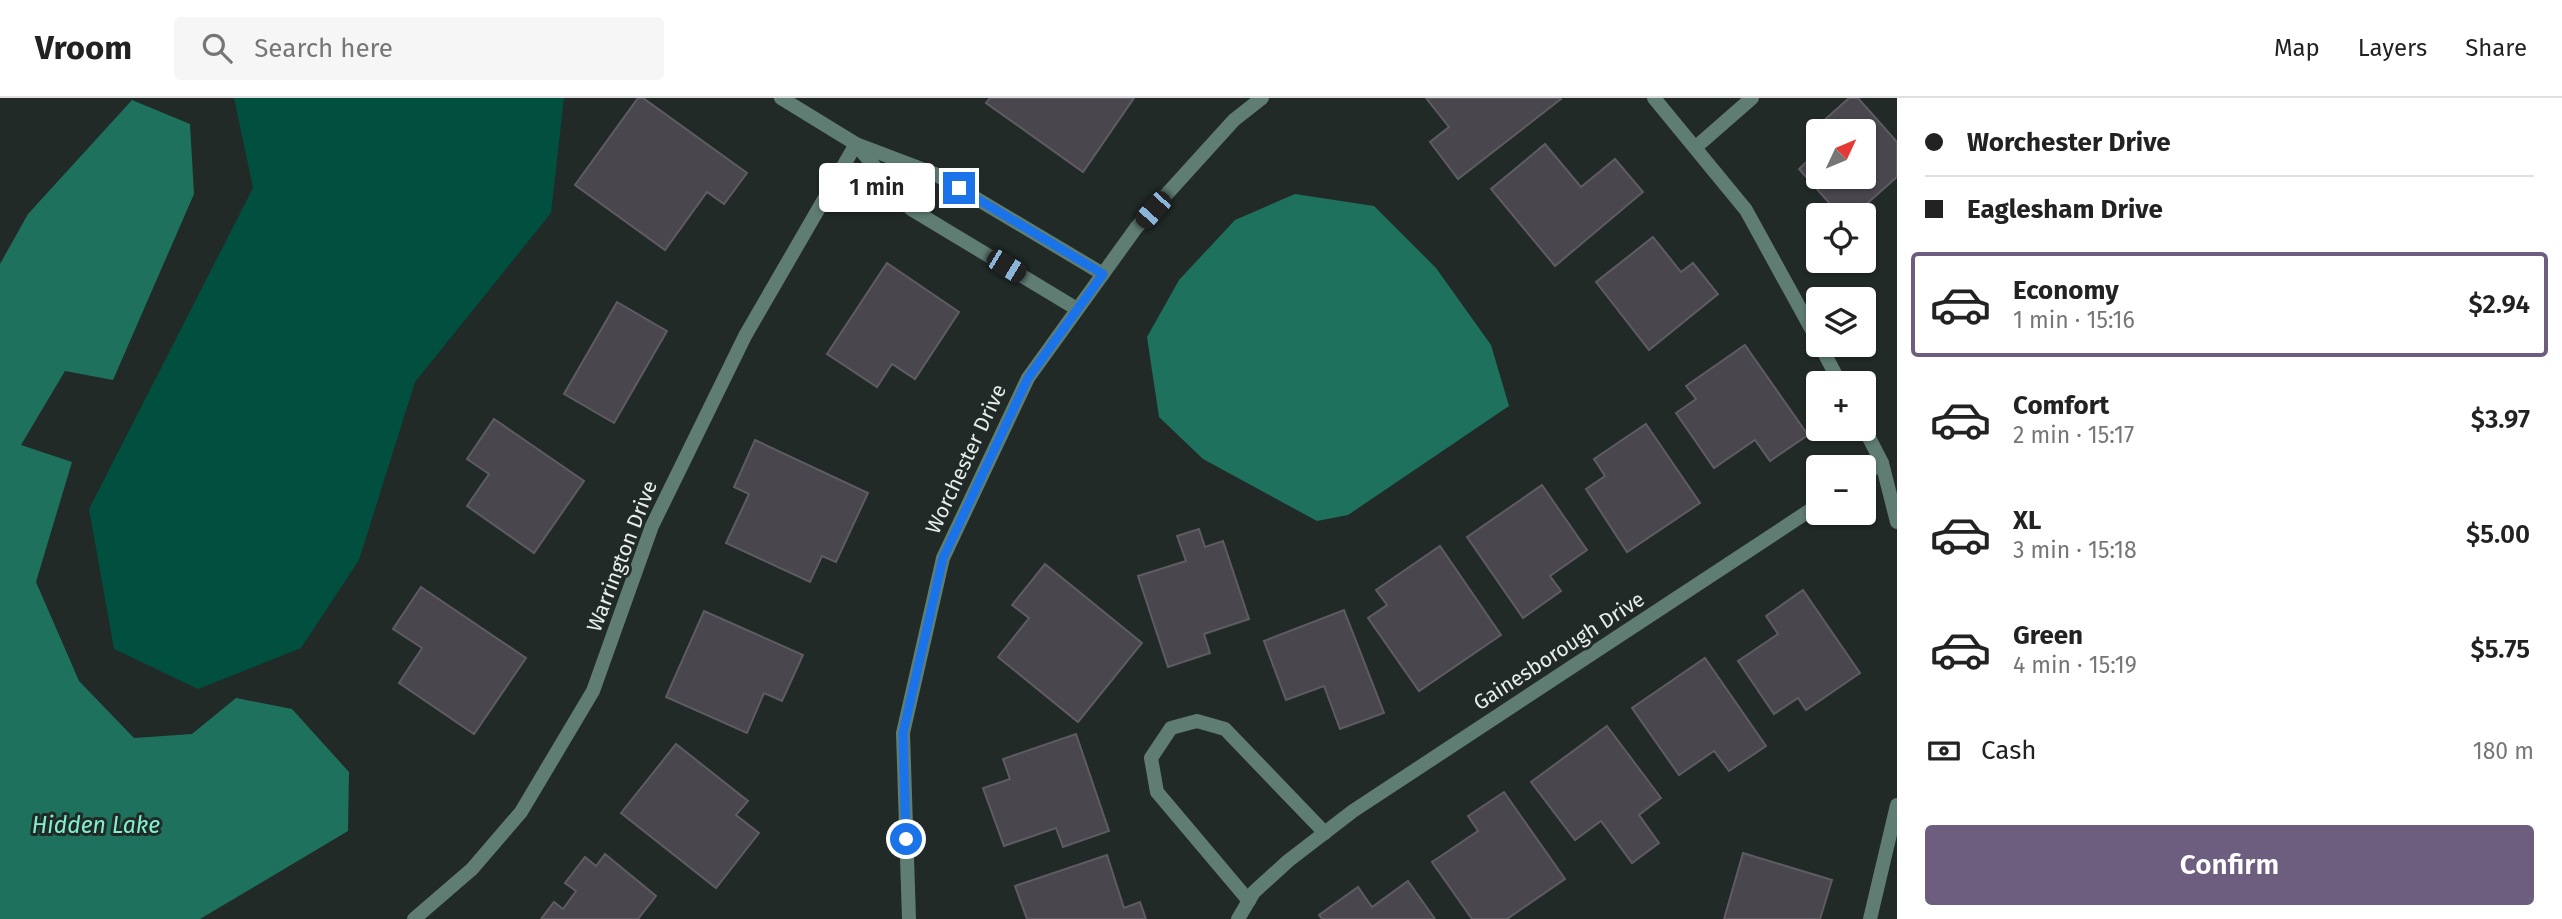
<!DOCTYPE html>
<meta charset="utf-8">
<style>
:root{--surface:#fff;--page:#f6f6f6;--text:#222;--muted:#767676;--line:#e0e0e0;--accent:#6d5d7e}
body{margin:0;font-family:"Fira Sans",sans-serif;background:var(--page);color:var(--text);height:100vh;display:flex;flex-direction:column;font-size:26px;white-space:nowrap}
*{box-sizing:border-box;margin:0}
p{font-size:23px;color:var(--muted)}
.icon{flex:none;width:38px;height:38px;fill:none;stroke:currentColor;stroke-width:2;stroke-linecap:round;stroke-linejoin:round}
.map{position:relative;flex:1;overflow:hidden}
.side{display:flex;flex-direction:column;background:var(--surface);width:665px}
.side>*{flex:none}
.banner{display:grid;align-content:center;height:154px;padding:0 28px;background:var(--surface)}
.needle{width:46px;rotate:46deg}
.fabs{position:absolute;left:1806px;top:21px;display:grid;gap:14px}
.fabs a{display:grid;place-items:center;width:70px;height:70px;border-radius:7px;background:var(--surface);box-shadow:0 2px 5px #0004;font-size:35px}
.end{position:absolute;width:32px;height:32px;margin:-16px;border:9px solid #1a73e8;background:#fff;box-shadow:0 0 0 4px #fff}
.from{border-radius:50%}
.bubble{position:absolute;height:49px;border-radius:7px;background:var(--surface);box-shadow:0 2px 5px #0004;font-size:23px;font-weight:600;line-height:49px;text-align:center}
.car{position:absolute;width:21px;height:42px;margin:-21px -10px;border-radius:9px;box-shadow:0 0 5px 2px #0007;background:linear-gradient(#222 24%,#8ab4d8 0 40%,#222 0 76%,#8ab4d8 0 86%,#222 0)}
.banner b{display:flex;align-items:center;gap:24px;height:66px;font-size:26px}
.banner b+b{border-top:2px solid var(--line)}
.banner i{width:18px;height:18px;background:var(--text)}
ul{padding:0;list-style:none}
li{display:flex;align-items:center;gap:21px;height:105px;margin:0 14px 10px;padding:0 14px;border:4px solid transparent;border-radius:7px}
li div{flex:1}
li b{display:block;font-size:26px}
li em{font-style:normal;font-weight:600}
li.current{border-color:var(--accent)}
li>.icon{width:63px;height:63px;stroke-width:1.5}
.pay{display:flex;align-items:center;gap:18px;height:77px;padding:0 28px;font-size:26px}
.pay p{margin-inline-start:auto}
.action{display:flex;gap:14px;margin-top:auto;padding:14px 28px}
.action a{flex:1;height:80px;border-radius:7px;background:var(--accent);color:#fff;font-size:28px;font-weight:600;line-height:80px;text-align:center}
header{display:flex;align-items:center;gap:42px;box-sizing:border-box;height:98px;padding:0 35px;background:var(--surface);border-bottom:2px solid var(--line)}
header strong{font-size:33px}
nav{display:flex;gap:38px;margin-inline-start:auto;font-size:24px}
.search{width:490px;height:63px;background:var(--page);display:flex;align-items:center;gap:18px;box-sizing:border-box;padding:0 24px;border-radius:7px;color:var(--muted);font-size:26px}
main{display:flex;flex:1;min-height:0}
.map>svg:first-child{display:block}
</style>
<header>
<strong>Vroom</strong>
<div class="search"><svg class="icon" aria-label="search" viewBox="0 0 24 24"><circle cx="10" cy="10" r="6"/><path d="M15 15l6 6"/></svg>Search here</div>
<nav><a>Map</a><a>Layers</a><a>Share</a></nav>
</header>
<main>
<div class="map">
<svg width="1897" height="821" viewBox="0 0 1897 821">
<rect width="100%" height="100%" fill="#212a27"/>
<polygon fill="#014f3f" points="234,0 564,0 551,115 415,284 359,462 301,550 198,591 114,551 89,411 253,90"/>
<g fill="#1d715d">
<polygon points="132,2 190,26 194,96 113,282 65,273 21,347 72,364 36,484 79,583 134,640 192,636 236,600 292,611 349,674 348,733 200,821 0,821 0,166 28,116"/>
<polygon points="1295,96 1374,108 1436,170 1491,247 1509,308 1348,417 1317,423 1203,361 1159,319 1147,239 1179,182 1235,122"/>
</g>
<g fill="#4a464e" stroke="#5e5b63" stroke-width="2">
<polygon points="638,0 643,0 747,75 724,106 707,94 665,152 575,87"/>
<polygon points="990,0 1134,0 1083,74 986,5"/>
<polygon points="1426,0 1560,0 1561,1 1458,81 1430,44 1449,29"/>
<polygon points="1849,0 1858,0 1897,44 1897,79 1854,117 1840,117 1799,71 1818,53 1818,79 1864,79 1864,33 1828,33 1821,25"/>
<polygon points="1545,46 1581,89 1615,61 1643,94 1555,168 1491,91"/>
<polygon points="1653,139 1681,174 1693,165 1718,196 1649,252 1596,184"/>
<polygon points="887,165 959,214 915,281 892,266 877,289 827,256"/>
<polygon points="617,204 667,233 614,325 564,296"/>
<polygon points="1745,247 1808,337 1770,363 1755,342 1714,370 1676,315 1696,301 1686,288"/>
<polygon points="494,321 584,383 534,455 467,408 489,376 467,361"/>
<polygon points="1646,326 1700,405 1627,454 1586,391 1605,378 1594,361"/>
<polygon points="755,342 868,395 836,464 822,458 810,484 726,445 749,396 734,389"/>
<polygon points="1542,387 1587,452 1550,478 1561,493 1523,520 1467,439"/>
<polygon points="1199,431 1205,449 1223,443 1249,521 1204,536 1210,555 1168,569 1138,478 1186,463 1177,438"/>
<polygon points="1440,448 1501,537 1419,593 1368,520 1387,507 1376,492"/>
<polygon points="1045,466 1142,545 1078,624 998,559 1029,520 1012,507"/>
<polygon points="421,489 526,560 474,636 399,585 422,550 393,531"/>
<polygon points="1803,492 1860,575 1806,612 1798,600 1774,616 1738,563 1778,536 1766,518"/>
<polygon points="1344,512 1384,615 1340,631 1324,588 1286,602 1264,543"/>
<polygon points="704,513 803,557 782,603 764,595 747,635 666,599"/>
<polygon points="1705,560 1766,648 1729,673 1714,653 1679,677 1632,610"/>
<polygon points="1607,628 1661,700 1639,717 1659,745 1632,765 1601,723 1575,742 1531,684"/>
<polygon points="1076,636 1109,733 1063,749 1056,730 1004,748 983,690 1010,681 1003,661"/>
<polygon points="676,646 748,703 736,717 759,735 716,790 621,715"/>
<polygon points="1504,694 1565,781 1507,821 1472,821 1432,764 1478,733 1468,718"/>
<polygon points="1743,755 1832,782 1820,821 1724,821"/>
<polygon points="605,756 656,798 638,821 541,821 554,804 563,811 576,793 565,785 585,759 596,768"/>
<polygon points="1107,757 1124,810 1140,804 1146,821 1027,821 1015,788"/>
<polygon points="1408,783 1435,821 1322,821 1319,817 1358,789 1372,809"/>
</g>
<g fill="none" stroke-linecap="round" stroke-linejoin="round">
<g stroke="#5f7d73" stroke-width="14">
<polyline points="781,0 856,46 935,76 1103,176"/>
<polyline points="1654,0 1746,112 1818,243"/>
<polyline points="857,48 911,111 1077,211"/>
<polyline points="1696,49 1752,0"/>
<polyline points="1820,247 1840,285"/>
<polyline points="1864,330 1882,365 1897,424"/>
<polyline points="1864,377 1882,365"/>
<polyline points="1249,803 1157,694 1151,660 1171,630 1197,623 1225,631 1325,735"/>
<polyline points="414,821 472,771 521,714 593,593 652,428 745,238 856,46"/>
<polyline points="909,821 903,635 943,460 1028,280 1136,130 1234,22 1262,0"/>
<polyline points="1238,821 1254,794 1288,763 1353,713 1818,407"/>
<polyline points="1870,821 1897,707"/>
</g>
</g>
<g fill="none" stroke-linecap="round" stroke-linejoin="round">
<polyline stroke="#1a73e8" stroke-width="9" points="906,741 903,635 943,460 1028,280 1103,176 959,90"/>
</g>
<g text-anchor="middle" stroke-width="6" stroke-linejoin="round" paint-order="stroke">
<g font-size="21" fill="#e7edeb" stroke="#212a27">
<text transform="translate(966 361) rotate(-65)" y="7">Worchester Drive</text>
<text transform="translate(622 458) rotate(-69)" y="7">Warrington Drive</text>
<text transform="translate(1559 553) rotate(-33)" y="7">Gainesborough Drive</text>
</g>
<g font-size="23" font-style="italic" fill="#80f1d0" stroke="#212a27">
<text x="96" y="735">Hidden Lake</text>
</g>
</g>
</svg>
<div class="fabs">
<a><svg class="needle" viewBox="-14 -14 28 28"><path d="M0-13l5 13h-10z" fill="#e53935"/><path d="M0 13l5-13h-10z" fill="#767676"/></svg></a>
<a><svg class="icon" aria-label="locate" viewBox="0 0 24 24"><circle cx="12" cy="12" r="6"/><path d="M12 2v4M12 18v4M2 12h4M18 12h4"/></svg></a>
<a><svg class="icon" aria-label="layers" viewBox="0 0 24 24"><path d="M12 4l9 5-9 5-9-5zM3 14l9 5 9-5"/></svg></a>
<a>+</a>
<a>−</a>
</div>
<i class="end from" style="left:906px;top:741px"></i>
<i class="end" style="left:959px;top:90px"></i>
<div class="bubble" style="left:819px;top:65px;width:116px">1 min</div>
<i class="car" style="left:1153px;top:112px;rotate:222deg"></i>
<i class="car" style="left:1006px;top:168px;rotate:121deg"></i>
</div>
<section class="side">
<div class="banner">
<b><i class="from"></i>Worchester Drive</b>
<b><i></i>Eaglesham Drive</b>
</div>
<ul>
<li class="current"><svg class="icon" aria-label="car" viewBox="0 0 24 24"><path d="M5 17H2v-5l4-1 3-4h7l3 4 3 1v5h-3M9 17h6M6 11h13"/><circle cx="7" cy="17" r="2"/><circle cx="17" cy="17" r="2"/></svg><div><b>Economy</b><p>1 min · 15:16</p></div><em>$2.94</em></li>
<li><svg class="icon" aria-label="car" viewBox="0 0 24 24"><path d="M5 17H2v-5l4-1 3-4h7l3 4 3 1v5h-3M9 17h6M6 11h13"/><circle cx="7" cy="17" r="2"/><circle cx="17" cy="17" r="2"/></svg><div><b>Comfort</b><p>2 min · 15:17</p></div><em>$3.97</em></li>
<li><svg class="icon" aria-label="car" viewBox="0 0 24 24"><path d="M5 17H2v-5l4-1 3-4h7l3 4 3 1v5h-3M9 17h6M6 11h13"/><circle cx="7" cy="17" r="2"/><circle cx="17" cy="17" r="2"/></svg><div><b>XL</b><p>3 min · 15:18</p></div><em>$5.00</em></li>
<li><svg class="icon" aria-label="car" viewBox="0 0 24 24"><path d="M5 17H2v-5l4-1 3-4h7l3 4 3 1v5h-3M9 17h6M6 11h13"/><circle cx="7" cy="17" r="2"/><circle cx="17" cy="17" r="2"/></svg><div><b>Green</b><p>4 min · 15:19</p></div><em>$5.75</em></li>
</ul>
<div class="pay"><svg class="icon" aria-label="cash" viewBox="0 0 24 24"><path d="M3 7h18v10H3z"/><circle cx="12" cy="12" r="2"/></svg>Cash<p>180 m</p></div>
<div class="action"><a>Confirm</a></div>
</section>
</main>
